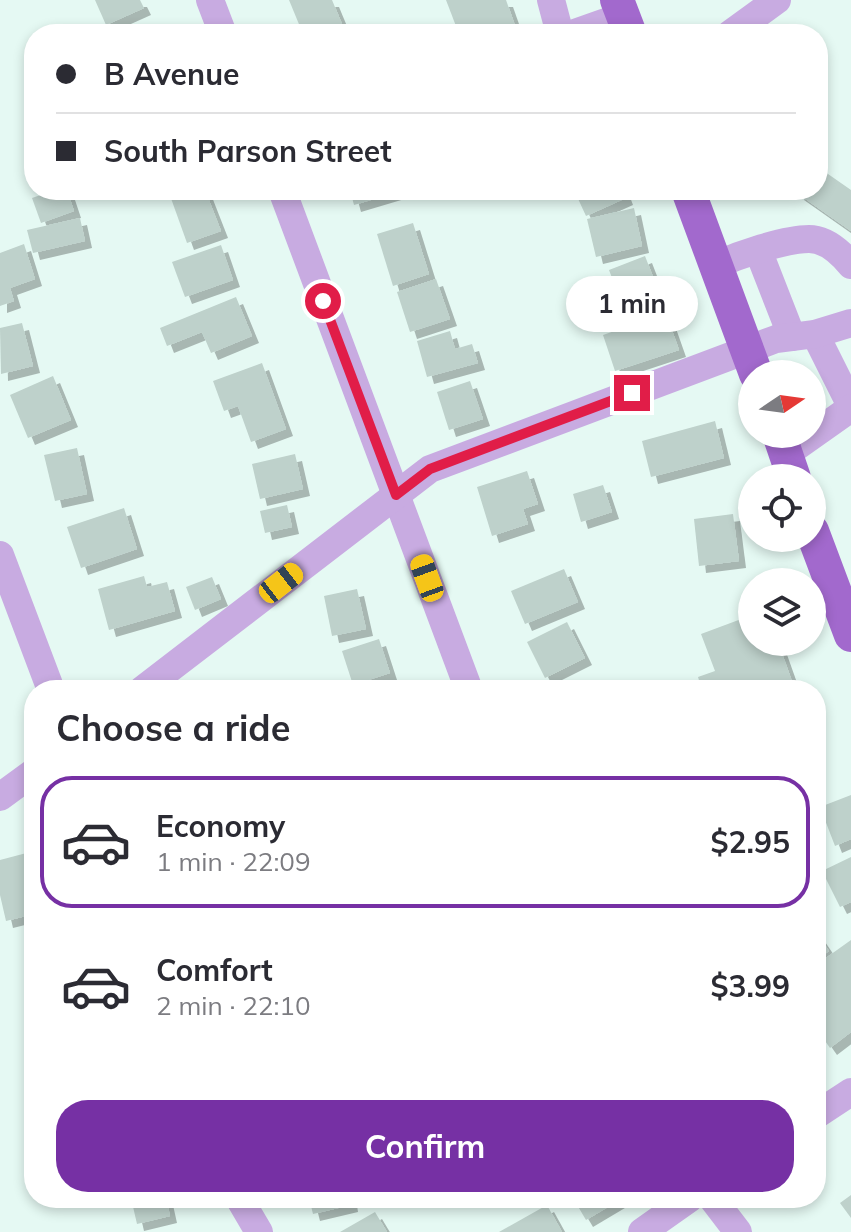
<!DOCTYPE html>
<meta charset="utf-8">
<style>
:root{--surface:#fff;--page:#f2f2f3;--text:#2b2b33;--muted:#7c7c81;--line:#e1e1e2;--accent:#7630a4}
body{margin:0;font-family:Mulish,sans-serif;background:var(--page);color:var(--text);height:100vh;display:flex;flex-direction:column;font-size:30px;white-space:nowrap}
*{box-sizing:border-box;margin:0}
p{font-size:26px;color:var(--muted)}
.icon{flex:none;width:44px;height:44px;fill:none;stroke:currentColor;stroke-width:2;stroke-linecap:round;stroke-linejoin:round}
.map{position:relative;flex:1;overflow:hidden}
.sheet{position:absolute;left:24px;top:680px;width:802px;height:528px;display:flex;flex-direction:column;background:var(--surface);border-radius:32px;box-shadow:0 4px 12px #0003}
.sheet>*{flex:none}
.hud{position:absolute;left:24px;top:24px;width:804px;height:176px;border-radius:32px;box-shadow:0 4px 12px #0003;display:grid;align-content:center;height:176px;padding:0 32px;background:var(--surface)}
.needle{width:52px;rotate:77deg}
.tools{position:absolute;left:738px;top:360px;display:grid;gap:16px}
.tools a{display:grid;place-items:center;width:88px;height:88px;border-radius:50%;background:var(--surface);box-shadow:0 4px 12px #0003;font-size:40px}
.end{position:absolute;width:36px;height:36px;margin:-18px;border:10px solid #e11d48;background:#fff;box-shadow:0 0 0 4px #fff}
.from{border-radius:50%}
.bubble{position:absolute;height:56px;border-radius:28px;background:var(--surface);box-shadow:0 4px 12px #0003;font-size:26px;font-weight:700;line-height:56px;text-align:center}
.car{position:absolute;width:24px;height:48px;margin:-24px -12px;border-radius:10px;box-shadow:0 0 6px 2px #0007;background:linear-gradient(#f5c518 24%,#345 0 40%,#f5c518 0 76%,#345 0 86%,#f5c518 0)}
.hud b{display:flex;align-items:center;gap:28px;height:76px;font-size:30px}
.hud b+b{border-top:2px solid var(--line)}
.hud i{width:20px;height:20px;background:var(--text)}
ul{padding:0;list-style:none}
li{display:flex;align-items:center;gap:24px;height:132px;margin:0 16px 12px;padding:0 16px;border:4px solid transparent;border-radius:32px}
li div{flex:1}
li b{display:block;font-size:30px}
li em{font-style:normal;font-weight:700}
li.selected{border-color:var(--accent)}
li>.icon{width:72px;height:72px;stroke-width:1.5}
h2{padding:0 32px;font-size:36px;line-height:96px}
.button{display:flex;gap:16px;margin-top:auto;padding:16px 32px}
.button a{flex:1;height:92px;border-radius:32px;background:var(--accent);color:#fff;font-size:32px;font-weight:700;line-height:92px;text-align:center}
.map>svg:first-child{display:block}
</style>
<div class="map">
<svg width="851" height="1232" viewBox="0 0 851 1232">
<defs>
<filter id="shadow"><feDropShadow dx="7" dy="7" stdDeviation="0" flood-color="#0004"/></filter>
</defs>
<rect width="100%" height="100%" fill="#e5f9f3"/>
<g fill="#bed1cb" filter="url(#shadow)">
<polygon points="95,0 140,0 144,8 106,25"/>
<polygon points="289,0 332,0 342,24 318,34 303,34"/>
<polygon points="446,0 506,0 518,34 459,34"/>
<polygon points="818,167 851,190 851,231 797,193 799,190 818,190"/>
<polygon points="55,190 67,190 74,211 41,223 32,198"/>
<polygon points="168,190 205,190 221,231 187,243"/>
<polygon points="350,190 401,190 401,191 354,205"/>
<polygon points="574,190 623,190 626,198 586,216"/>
<polygon points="634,208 642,246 596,257 587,219"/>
<polygon points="80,218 85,241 33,253 27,230"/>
<polygon points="413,223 429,274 393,286 377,234"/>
<polygon points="24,244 35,279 10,288 14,301 0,306 0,253"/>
<polygon points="221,245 233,280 185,297 172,262"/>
<polygon points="645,256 660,295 624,309 609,270"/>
<polygon points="436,279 450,319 410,332 397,292"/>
<polygon points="236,297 252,336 211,353 202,332 167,346 160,328"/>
<polygon points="666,313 679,350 615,371 603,335"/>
<polygon points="22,323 33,366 1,374 0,328"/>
<polygon points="450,331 455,349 472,344 478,363 427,377 417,341"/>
<polygon points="262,363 286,429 251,442 238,406 224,411 213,381"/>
<polygon points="53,376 71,420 28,438 10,395"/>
<polygon points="470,381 483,419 449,430 437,392"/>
<polygon points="715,421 724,458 651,477 642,441"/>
<polygon points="77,448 87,494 55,501 44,455"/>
<polygon points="295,454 303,489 260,499 252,464"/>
<polygon points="527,471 538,504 523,509 528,524 492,536 477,487"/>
<polygon points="603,485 612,512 581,522 573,494"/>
<polygon points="287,505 292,527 265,533 260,511"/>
<polygon points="124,508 137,549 81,568 67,527"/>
<polygon points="733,514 739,561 699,566 694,519"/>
<polygon points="564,569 578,602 525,624 511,591"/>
<polygon points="144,576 147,587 167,582 175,611 109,630 98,589"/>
<polygon points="212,577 221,599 195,610 186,587"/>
<polygon points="357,589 366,629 332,636 324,596"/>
<polygon points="752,615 752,642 778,642 794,687 787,690 702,690 698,677 715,671 701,634"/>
<polygon points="567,622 585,658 545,678 527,642"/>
<polygon points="379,639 390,673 353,685 342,651"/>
<polygon points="851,795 851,839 835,846 820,807"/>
<polygon points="34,851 34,914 6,921 0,895 0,860"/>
<polygon points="851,857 851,902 840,907 822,871"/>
<polygon points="816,932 829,951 816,960"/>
<polygon points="851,940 851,1032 830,1048 816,1028 816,965"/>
<polygon points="851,1195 851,1218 840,1203"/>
<polygon points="131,1198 166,1198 170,1216 137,1224"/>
<polygon points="309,1198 350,1198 351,1205 313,1214"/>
<polygon points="573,1198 623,1198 586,1220"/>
<polygon points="547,1205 562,1232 499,1232"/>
<polygon points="375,1212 387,1232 340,1232"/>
</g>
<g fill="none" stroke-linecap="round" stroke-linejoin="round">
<g stroke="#c8abe1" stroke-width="28">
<polyline points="210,0 223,34"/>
<polyline points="551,0 560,34"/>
<polyline points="572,34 623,16"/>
<polyline points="730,34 777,0"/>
<polyline points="282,190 469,690"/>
<polyline points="758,250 792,337"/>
<path d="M716,265c23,-10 68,-26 93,-26 17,0 32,14 42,26"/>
<polyline points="815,334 851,406"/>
<polyline points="786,454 851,408"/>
<polyline points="0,555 51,690"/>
<polyline points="142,690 430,469 776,339 815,334 851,323"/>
<polyline points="0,797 34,772"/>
<polyline points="816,1115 851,1092"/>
<polyline points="239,1198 259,1232"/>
<polyline points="712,1198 738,1232"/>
<polyline points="642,1232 690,1198"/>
</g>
<g stroke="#a269cd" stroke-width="34">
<polyline points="617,0 630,34"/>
<polyline points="688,190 756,374"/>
<polyline points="779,434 794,478"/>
<polyline points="812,531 851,635"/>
</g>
</g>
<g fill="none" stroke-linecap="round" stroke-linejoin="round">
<polyline stroke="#e11d48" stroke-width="10" points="323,301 396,495 430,469 632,393"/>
</g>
</svg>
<div class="tools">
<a><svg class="needle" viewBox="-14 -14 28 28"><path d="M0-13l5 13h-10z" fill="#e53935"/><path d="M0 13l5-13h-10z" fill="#7c7c81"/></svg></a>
<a><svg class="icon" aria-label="locate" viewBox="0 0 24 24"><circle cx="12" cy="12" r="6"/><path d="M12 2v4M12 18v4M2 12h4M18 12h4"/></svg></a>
<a><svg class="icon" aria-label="layers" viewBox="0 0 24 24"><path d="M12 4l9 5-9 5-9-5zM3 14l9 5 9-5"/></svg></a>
</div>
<i class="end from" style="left:323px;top:301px"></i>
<i class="end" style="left:632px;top:393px"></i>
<div class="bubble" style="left:566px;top:276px;width:132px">1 min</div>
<i class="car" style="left:427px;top:578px;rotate:340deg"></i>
<i class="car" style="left:281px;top:583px;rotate:52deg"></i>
<div class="hud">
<b><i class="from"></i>B Avenue</b>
<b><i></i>South Parson Street</b>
</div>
<section class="sheet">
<h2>Choose a ride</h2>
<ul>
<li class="selected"><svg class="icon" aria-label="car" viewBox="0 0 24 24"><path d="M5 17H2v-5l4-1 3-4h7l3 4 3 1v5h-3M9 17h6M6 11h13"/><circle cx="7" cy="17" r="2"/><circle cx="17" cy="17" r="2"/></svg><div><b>Economy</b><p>1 min · 22:09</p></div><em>$2.95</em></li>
<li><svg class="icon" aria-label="car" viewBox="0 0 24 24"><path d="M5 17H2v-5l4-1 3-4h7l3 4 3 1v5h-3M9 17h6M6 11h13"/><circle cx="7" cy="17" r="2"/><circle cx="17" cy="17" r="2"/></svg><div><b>Comfort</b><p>2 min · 22:10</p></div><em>$3.99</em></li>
</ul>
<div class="button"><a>Confirm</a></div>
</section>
</div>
